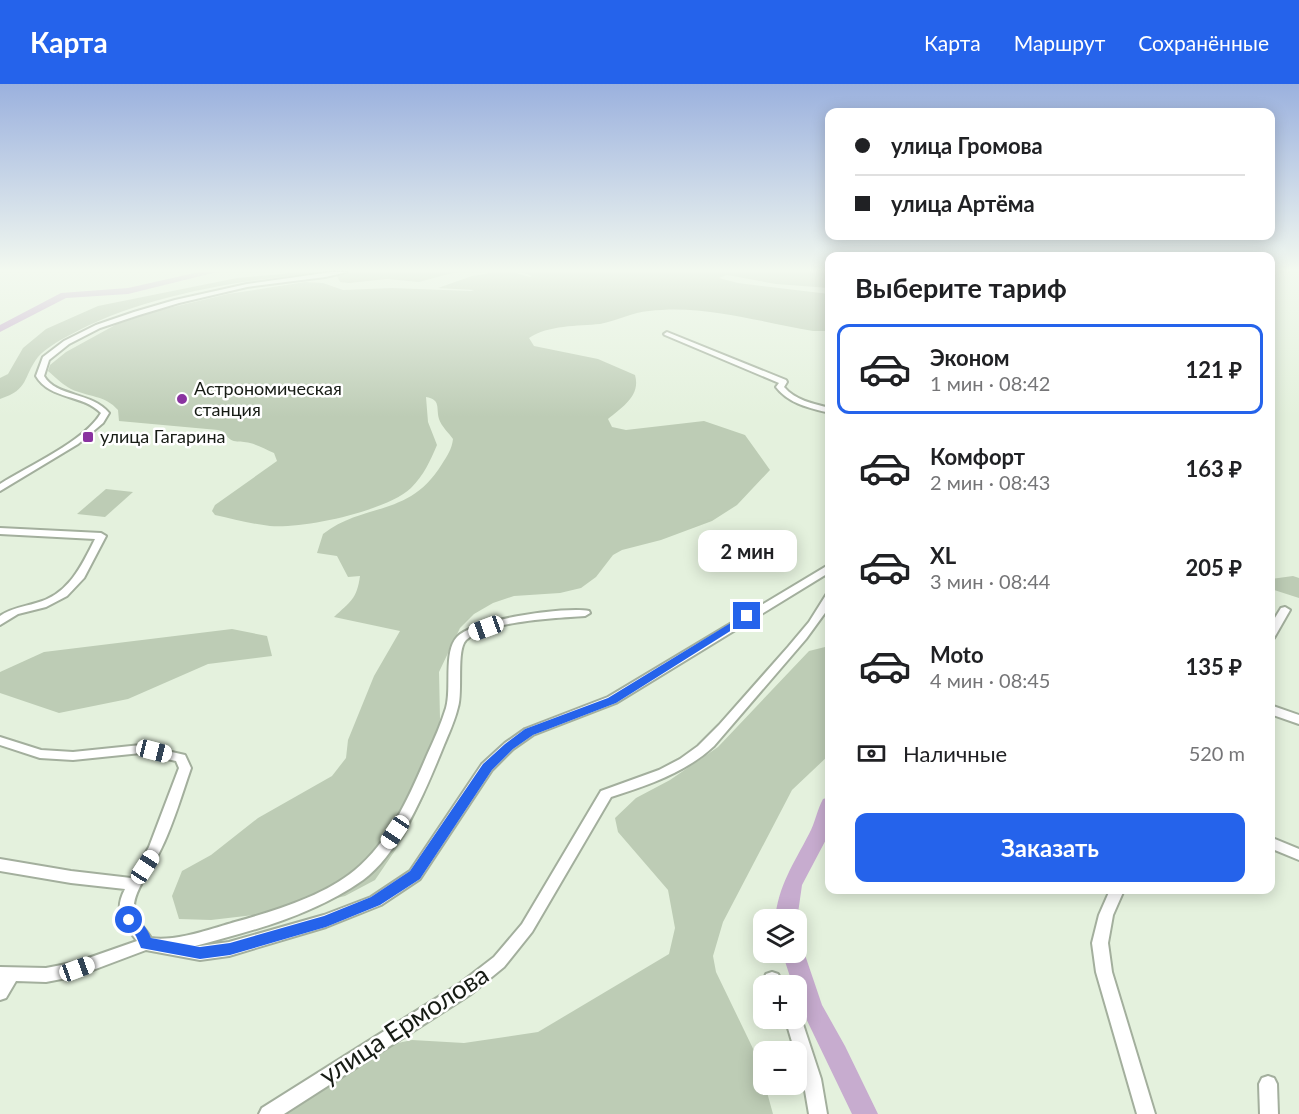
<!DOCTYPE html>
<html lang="ru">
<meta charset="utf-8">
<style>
:root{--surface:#fff;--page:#f6f6f6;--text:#202124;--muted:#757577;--line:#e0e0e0;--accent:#2563eb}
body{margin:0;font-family:Lato,sans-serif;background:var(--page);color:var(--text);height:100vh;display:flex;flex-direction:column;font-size:22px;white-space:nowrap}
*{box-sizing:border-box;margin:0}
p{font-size:20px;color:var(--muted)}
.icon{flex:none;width:33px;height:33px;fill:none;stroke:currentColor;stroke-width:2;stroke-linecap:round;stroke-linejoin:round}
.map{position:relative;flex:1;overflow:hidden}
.drawer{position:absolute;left:825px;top:168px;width:450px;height:642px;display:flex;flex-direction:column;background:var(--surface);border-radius:12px;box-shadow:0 3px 15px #0003}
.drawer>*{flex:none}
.banner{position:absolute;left:825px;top:24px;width:450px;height:132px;border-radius:12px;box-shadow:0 3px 15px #0003;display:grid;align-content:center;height:132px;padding:0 30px;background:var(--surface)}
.controls{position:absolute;left:753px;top:825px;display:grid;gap:12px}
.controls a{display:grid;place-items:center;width:54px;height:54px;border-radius:12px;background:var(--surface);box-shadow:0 3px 15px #0003;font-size:30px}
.end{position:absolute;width:27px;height:27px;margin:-14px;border:8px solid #2563eb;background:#fff;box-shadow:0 0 0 3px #fff}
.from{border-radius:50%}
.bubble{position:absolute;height:42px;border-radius:12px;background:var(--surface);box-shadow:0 3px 15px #0003;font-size:20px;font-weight:700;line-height:42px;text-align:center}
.car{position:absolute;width:18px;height:36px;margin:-18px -9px;border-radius:8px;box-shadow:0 0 4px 2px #0007;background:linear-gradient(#fff 24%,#345 0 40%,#fff 0 76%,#345 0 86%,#fff 0)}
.banner b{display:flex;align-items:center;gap:21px;height:57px;font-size:22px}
.banner b+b{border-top:2px solid var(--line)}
.banner i{width:15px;height:15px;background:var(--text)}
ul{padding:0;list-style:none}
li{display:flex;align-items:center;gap:18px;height:90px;margin:0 12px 9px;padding:0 18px;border:3px solid transparent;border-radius:12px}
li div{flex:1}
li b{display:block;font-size:22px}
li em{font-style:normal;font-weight:700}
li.selected{border-color:var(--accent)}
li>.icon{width:54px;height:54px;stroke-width:1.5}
h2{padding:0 30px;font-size:27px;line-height:72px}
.pay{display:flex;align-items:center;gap:15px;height:66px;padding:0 30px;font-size:22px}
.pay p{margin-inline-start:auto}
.button{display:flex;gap:12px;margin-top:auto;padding:12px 30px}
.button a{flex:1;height:69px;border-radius:12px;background:var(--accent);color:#fff;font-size:24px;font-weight:700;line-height:69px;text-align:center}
header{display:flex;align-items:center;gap:36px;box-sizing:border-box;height:84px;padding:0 30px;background:var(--accent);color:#fff}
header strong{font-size:28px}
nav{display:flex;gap:33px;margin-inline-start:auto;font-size:21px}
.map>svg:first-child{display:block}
</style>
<header>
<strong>Карта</strong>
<nav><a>Карта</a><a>Маршрут</a><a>Сохранённые</a></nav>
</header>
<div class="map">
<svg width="1299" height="1030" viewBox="0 0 1299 1030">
<rect width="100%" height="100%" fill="#e4f1dd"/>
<g fill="#bdccb5">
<path d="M304,188h30c-84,6 -192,22 -266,64 -10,5 -23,13 -30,21 -16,21 -8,32 -38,42v-21l8,-4 15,-26 23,-19 52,-23 139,-28z"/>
<polygon points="355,188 456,188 419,198 387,195 349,199 340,198 337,192"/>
<path d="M497,188h15l18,5 2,-1 -10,-4h307v16l-53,-4 -49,-9 -8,3 19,5 91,11v37h-16c-54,-9 -109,-27 -164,-20 -16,1 -32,10 -49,13 -22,2 -52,1 -71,14l5,8 64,13 37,16c6,21 -13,32 -27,44l4,8 14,3 78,-9 41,14 25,35 -33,35 -25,16 -51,19 -39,10 -9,5 -17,22 -15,11 -21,5 -46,3 -21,7 -19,11 -14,14 -21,44 1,47 -15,75 -20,42 -30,44 -30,16 -64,16 -70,8 -32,-1 -7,-23 10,-25 29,-16 47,-37 74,-42 14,-18 2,-18 26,-64 26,-45 -66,-14c16,-15 23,-18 26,-41l-12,1 -11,-21 -20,-3 6,-19c41,-32 86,-16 119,-70 5,-8 10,-15 11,-25 -4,-6 -12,-13 -14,-20 -3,-12 2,-19 -13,-22l2,25 9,23c-7,16 -13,30 -26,43 -24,23 -108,41 -141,38 -18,-2 -37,-7 -55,-11l-3,-4 3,-6 62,-44 -3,-8c-7,-3 -16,-8 -24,-10 -11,-3 -19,2 -26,-11l-6,-2 -99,-9 -1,-11c-13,-15 -30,-13 -47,-21 -8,-4 -16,-12 -23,-18l2,-6 16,-13 51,-28 39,-13 72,-17 77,-12 18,1 20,7 49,-2 79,3 3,-1 -36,-2 34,-12z"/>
<polygon points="106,405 133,408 105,433 77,430"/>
<polygon points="1293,492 1299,494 1299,514 1271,505 1271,495"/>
<polygon points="232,545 267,552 272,572 208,580 128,615 59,629 0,609 0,588 44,568"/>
<polygon points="829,562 829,671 792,706 723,838 713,872 716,888 760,979 764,1000 765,1001 773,1030 282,1030 374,964 412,956 464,959 538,948 669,870 675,844 668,806 618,748 615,734 636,714 670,696 718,663 809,567"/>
</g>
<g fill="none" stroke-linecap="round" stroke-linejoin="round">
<g fill="#c7accf" fill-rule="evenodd">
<polygon points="199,188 217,188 128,210 66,214 0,248 0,241 61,209 128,204"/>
<polygon points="1270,250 1275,255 1270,258"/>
<path d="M830,713v35l-28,53 -5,35h-22c3,-34 19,-57 34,-86 6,-11 8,-24 14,-35z"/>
<polygon points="796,860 801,861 804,868 822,921 845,962 878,1030 852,1030 801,924 796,912 796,902 793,902 782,868 796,868"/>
</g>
<defs>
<g id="minor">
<path d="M332,188h15l-22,5 -78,10 -68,16 -40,12 -39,13 -31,16 -20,16 -5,16c12,21 48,16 65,37l-6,10 -25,21 -78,47v-7c28,-18 85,-43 101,-71 -18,-19 -51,-13 -65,-37l7,-19 21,-16 32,-16 38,-13 41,-12 72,-16z"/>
<path d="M667,248l119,48 1,2 -3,5c11,13 29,17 46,21v5c-20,-5 -41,-9 -54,-26l3,-4 -114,-48 -1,-1z"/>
<path d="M0,444l101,5 5,3 -22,42 -17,18 -21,11 -28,7 -18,11v-9c11,-8 23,-9 36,-13 32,-8 45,-36 59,-64l-95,-5z"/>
<path d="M830,480v8l-214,131 -83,32 -20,14 -21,21 -72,109 -39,26 -55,22 -97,29 -29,4 -54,-10 -69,26 -31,6 -30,-1 -10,17 -6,2v-33l46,1 31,-6 60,-21c-14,-19 -24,-29 -12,-52l-54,-6 -71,-12v-12l71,12 60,7 18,-31 30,-79 -3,-7 -35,-8 -68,7 -33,-2 -40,-13v-8l41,13 32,2 68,-7 44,10 6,13c-9,26 -17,54 -29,79 -7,16 -28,43 -28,59 -1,12 11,22 17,32 24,4 60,-9 84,-16 39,-11 89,-26 120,-52 35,-29 55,-75 72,-115 7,-15 14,-31 19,-47 6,-19 -3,-56 11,-71 15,-17 109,-31 132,-26l1,2 -5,3c-28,2 -98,5 -119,24 -10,10 -3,52 -8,67 -3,13 -9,26 -14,38 -17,42 -44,108 -81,135 -49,35 -111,51 -168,66h5l29,-4 95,-27 47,-18 39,-26 72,-107 23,-21 20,-14 83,-32z"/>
<path d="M830,510v12l-24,33 -92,107c-29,27 -66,39 -103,51l-79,135 -28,35 -33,27 -187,120h-25l3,-6 197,-124 35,-27 28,-33 79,-133 58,-21 21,-11 18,-13 21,-21 69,-78 21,-25 17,-27z"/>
<polygon points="1285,523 1290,526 1274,554 1270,555 1270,542 1281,524"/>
<polygon points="1270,621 1299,631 1299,640 1270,630"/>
<polygon points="1270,753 1299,765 1299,776 1270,764"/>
<polygon points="1110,806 1124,806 1113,831 1108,859 1112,888 1155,1030 1137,1030 1096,888 1092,859 1099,831"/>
<polygon points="772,888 778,890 784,902 767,902 764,895 766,890"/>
<polygon points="796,928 801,934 821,995 827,1030 809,1030 803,995 796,968 795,968 785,934 796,934"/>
<polygon points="1268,992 1274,994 1277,1000 1278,1030 1260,1030 1259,1000 1262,994"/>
</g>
</defs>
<use href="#minor" stroke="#a3af9d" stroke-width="4"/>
<use href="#minor" fill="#fff" fill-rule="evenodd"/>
</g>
<linearGradient id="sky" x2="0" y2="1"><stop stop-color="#9bb1de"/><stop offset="0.56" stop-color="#f3f9f0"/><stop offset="1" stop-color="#f3f9f0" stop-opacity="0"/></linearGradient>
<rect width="1299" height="333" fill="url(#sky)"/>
<path fill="#2563eb" d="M747,529l5,3 -1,2 -135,85 -83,32 -20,14 -21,21 -72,109 -40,26 -54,22 -96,28 -30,4 -59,-11 -5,-12 -14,-16 2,-4c13,-4 23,12 27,22l49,9 30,-4 94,-27 47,-19 39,-26 73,-107 22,-20 20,-15 83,-31z"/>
<g fill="#8a33a0" stroke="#fff" stroke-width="2">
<circle cx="182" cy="315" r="6"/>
<rect x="82" y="347" width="12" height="12" rx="3"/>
</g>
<g text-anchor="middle" stroke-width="5" stroke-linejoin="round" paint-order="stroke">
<g font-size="18" fill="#171c15" stroke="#fff" text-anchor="start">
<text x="194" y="311">Астрономическая<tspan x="194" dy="21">станция</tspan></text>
<text x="100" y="359">улица Гагарина</text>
</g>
<g font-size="26" fill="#171c15" stroke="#fff">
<text transform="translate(404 941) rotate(-33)" y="9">улица Ермолова</text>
</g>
</g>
</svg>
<div class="controls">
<a><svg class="icon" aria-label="layers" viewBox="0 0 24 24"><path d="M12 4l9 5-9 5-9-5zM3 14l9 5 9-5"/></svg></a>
<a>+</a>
<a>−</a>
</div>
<i class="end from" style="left:129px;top:836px"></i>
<i class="end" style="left:747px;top:532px"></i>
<div class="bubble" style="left:698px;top:446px;width:99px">2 мин</div>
<i class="car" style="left:486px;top:544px;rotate:250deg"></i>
<i class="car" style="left:154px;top:667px;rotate:104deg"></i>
<i class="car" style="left:395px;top:748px;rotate:214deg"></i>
<i class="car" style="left:145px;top:783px;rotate:33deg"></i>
<i class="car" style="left:77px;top:885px;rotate:70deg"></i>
<div class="banner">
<b><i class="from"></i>улица Громова</b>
<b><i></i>улица Артёма</b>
</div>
<section class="drawer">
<h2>Выберите тариф</h2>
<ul>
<li class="selected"><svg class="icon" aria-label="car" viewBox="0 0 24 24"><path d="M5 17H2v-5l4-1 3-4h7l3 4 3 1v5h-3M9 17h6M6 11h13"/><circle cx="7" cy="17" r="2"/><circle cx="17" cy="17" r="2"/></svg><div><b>Эконом</b><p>1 мин · 08:42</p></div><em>121 ₽</em></li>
<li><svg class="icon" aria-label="car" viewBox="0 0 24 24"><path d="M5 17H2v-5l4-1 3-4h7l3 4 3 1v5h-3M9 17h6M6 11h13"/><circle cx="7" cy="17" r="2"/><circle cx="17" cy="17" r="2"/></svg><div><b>Комфорт</b><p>2 мин · 08:43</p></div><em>163 ₽</em></li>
<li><svg class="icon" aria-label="car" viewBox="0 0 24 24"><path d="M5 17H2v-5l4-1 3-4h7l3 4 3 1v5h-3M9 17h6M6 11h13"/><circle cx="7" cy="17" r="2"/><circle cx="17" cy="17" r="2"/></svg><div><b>XL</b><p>3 мин · 08:44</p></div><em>205 ₽</em></li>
<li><svg class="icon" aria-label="car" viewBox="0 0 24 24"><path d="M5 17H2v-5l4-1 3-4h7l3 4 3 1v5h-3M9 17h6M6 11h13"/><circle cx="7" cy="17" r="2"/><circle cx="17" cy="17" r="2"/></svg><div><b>Moto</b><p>4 мин · 08:45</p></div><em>135 ₽</em></li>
</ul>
<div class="pay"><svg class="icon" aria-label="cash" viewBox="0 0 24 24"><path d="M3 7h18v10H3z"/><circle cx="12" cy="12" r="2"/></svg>Наличные<p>520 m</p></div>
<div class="button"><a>Заказать</a></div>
</section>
</div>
